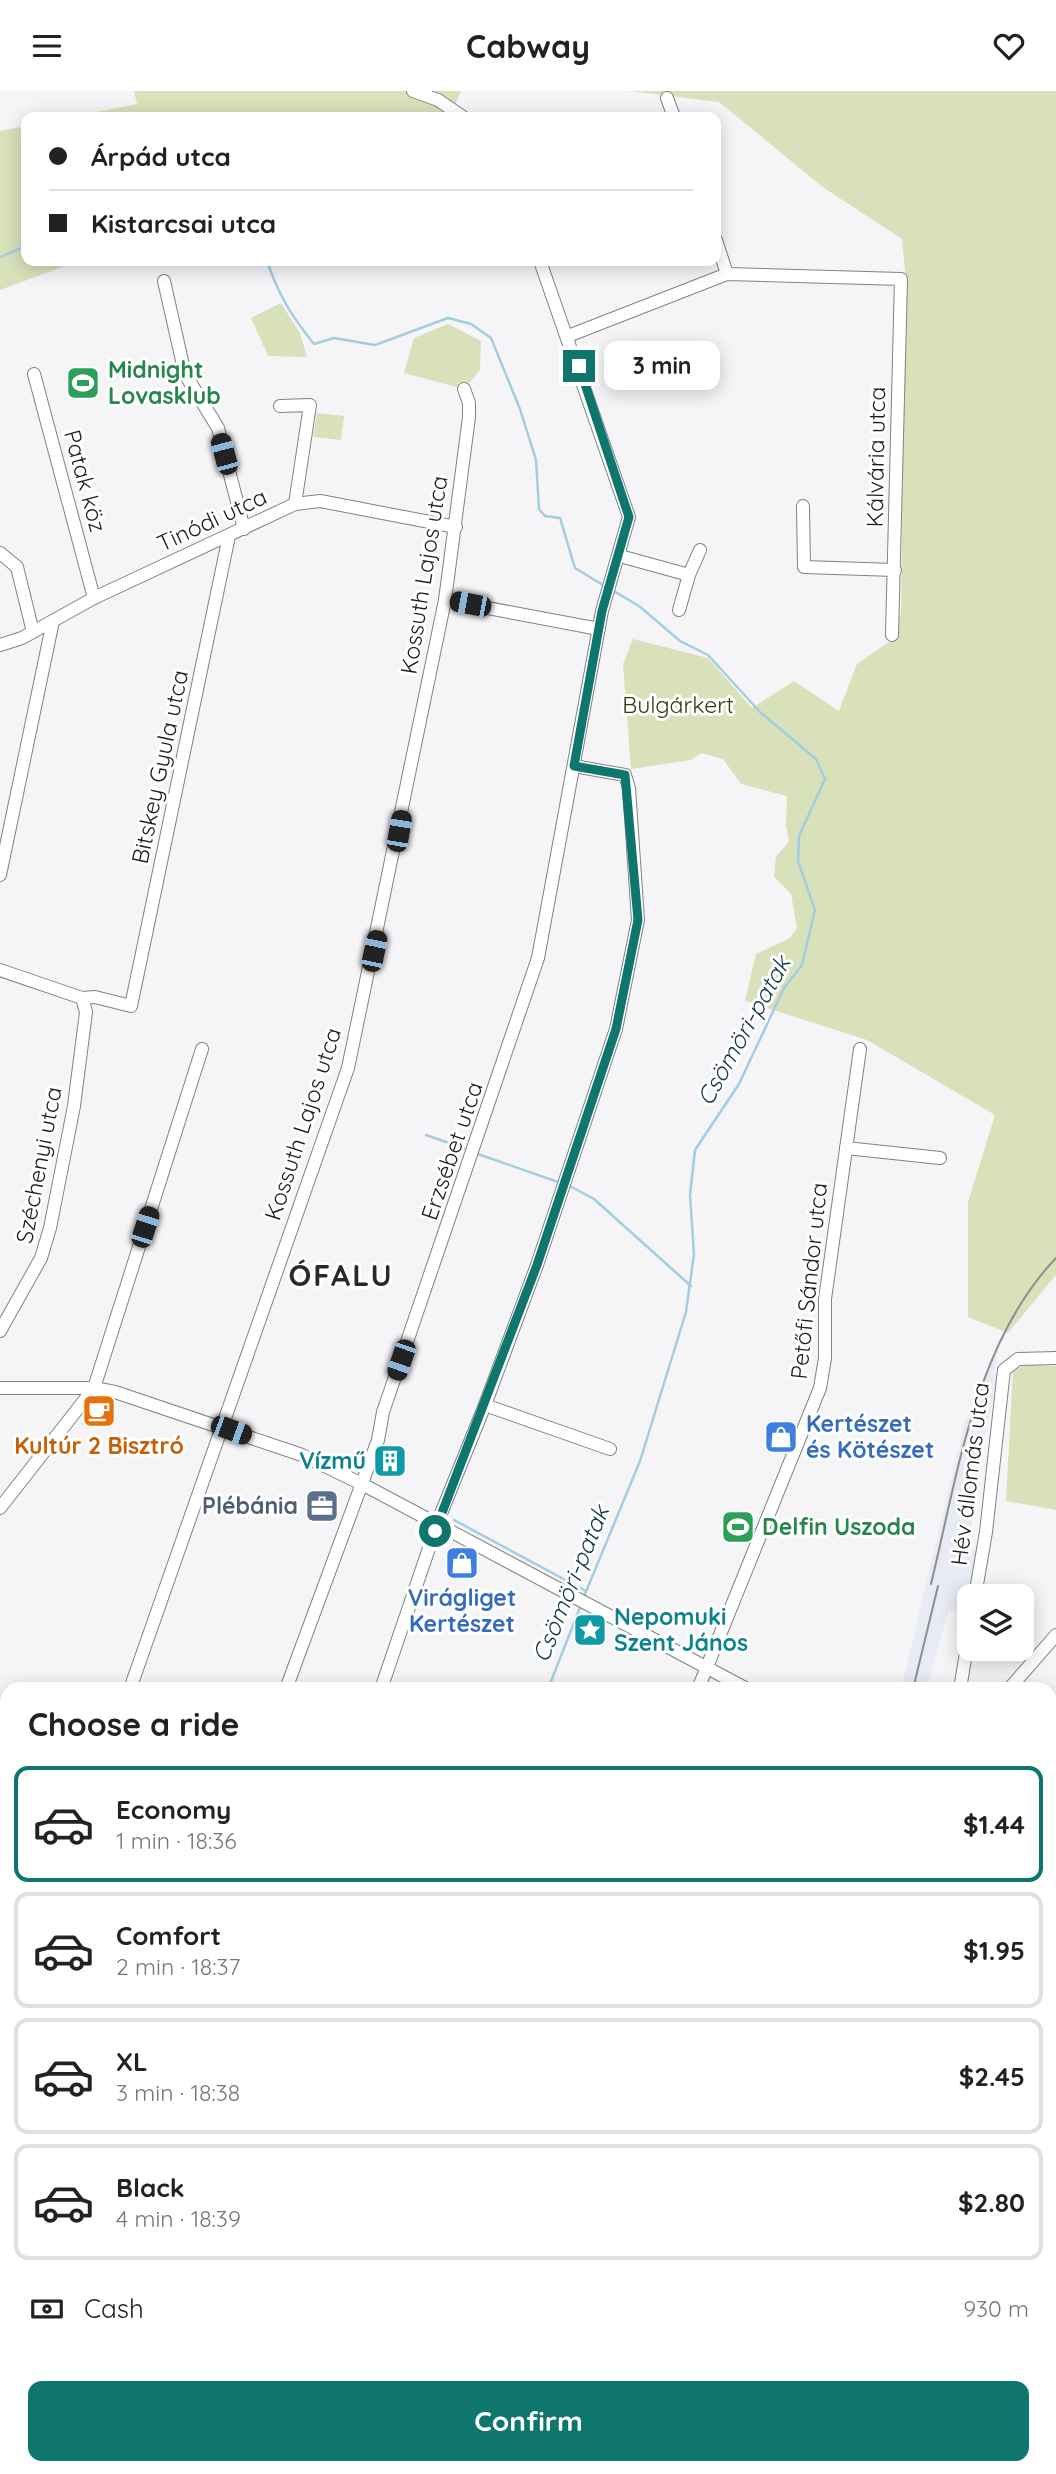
<!DOCTYPE html>
<meta charset="utf-8">
<style>
:root{--surface:#fff;--page:#f2f2f2;--text:#222;--muted:#767676;--line:#e0e0e0;--accent:#0f766e}
body{margin:0;font-family:Quicksand,sans-serif;background:var(--page);color:var(--text);height:100vh;display:flex;flex-direction:column;font-size:26px;white-space:nowrap}
*{box-sizing:border-box;margin:0}
p{font-size:23px;color:var(--muted)}
.icon{flex:none;width:38px;height:38px;fill:none;stroke:currentColor;stroke-width:2;stroke-linecap:round;stroke-linejoin:round}
.map{position:relative;flex:1;overflow:hidden}
.side{position:absolute;left:0px;top:1591px;width:1057px;height:793px;display:flex;flex-direction:column;background:var(--surface);border-radius:21px 21px 0 0;box-shadow:0 4px 18px #0003}
.side>*{flex:none}
.guide{position:absolute;left:21px;top:21px;width:700px;height:154px;border-radius:14px;box-shadow:0 4px 18px #0003;display:grid;align-content:center;height:154px;padding:0 28px;background:var(--surface)}
.tools{position:absolute;left:957px;top:1493px;display:grid;gap:14px}
.tools a{display:grid;place-items:center;width:77px;height:77px;border-radius:14px;background:var(--surface);box-shadow:0 4px 18px #0003;font-size:35px}
.end{position:absolute;width:32px;height:32px;margin:-16px;border:9px solid #0f766e;background:#fff;box-shadow:0 0 0 4px #fff}
.from{border-radius:50%}
.bubble{position:absolute;height:49px;border-radius:14px;background:var(--surface);box-shadow:0 4px 18px #0003;font-size:23px;font-weight:700;line-height:49px;text-align:center}
.car{position:absolute;width:21px;height:42px;margin:-21px -10px;border-radius:9px;box-shadow:0 0 5px 2px #0007;background:linear-gradient(#222 24%,#8ab4d8 0 40%,#222 0 76%,#8ab4d8 0 86%,#222 0)}
.guide b{display:flex;align-items:center;gap:24px;height:66px;font-size:26px}
.guide b+b{border-top:2px solid var(--line)}
.guide i{width:18px;height:18px;background:var(--text)}
ul{padding:0;list-style:none}
li{display:flex;align-items:center;gap:21px;height:116px;margin:0 14px 10px;padding:0 14px;border:4px solid var(--line);border-radius:14px}
li div{flex:1}
li b{display:block;font-size:26px}
li em{font-style:normal;font-weight:700}
li.on{border-color:var(--accent)}
li>.icon{width:63px;height:63px;stroke-width:1.5}
h2{padding:0 28px;font-size:32px;line-height:84px}
.pay{display:flex;align-items:center;gap:18px;height:77px;padding:0 28px;font-size:26px}
.pay p{margin-inline-start:auto}
.button{display:flex;gap:14px;margin-top:auto;padding:14px 28px}
.button a{flex:1;height:80px;border-radius:14px;background:var(--accent);color:#fff;font-size:28px;font-weight:700;line-height:80px;text-align:center}
header{display:flex;justify-content:space-between;align-items:center;height:91px;padding:0 28px;background:var(--surface);font-size:32px;font-weight:700}
.map>svg:first-child{display:block}
</style>
<header><svg class="icon" aria-label="menu" viewBox="0 0 24 24"><path d="M4 6h16M4 12h16M4 18h16"/></svg>Cabway<svg class="icon" aria-label="heart" viewBox="0 0 24 24"><path d="M12 20l-8-8c-3-5 5-10 8-4 3-6 11-1 8 4z"/></svg></header>
<div class="map">
<svg width="1056" height="2383" viewBox="0 0 1056 2383">
<rect width="100%" height="100%" fill="#f5f5f8"/>
<g fill="#e8eaf4">
<polygon points="994,1265 998,1267 993,1283 998,1284 969,1421 974,1423 965,1459 980,1458 968,1526 949,1518 926,1598 901,1598 965,1331"/>
<polygon points="545,2376 719,2376 722,2383 543,2383"/>
</g>
<g fill="#d9e1bb">
<polygon points="134,0 461,0 450,26 375,26 339,22 319,26 71,26 137,13"/>
<polygon points="629,0 1056,0 1056,1184 1008,1242 968,1226 968,1111 995,1024 867,949 745,910 756,863 790,847 797,837 791,803 774,786 776,765 789,751 786,735 787,705 741,693 723,668 701,662 691,669 631,678 623,573 633,548 708,567 752,617 794,590 839,620 857,573 893,548 901,522 905,182 902,148 824,97 719,11"/>
<polygon points="26,35 26,170 78,170 0,199 0,40"/>
<polygon points="281,212 300,242 307,266 268,265 251,227"/>
<polygon points="448,233 481,250 480,279 464,298 404,282 414,247"/>
<polygon points="317,322 344,325 341,349 313,346"/>
<polygon points="1026,1274 1056,1275 1056,1419 1006,1410 1013,1278"/>
<polygon points="71,2377 177,2377 175,2383 69,2383"/>
<polygon points="200,2377 200,2376 332,2377 331,2383 198,2383"/>
<polygon points="759,2377 787,2377 800,2383 756,2383"/>
</g>
<g fill="none" stroke-linecap="round" stroke-linejoin="round">
<g stroke="#a2cde2" stroke-width="2.5">
<polyline points="0,166 26,155"/>
<path d="M267,170c11,33 25,56 47,83l20,-6 41,7 73,-27 23,6 20,14 29,71 16,51 3,49 6,7 15,2 15,50 28,17"/>
<polyline points="426,1044 469,1059"/>
<polyline points="475,1062 561,1092"/>
<polyline points="568,1094 594,1108 691,1195"/>
<polyline points="454,1429 586,1500"/>
<polyline points="583,1508 640,1370 686,1221 694,1163 690,1104 695,1059 739,993 784,897 802,874 815,819 798,770 799,745 825,688 816,668 760,621 708,564 680,550 639,515 612,499"/>
<polyline points="548,1598 581,1514"/>
<polyline points="315,2383 315,2376"/>
</g>
<defs>
<g id="minor">
<polyline points="413,0 438,9 463,26"/>
<polyline points="667,7 674,26"/>
<polyline points="716,149 727,183"/>
<polyline points="164,190 185,283 218,337 244,438"/>
<polyline points="568,245 727,183 901,188 892,544"/>
<polyline points="34,283 94,507"/>
<polyline points="280,315 310,314 295,413"/>
<polyline points="803,415 804,476 895,479"/>
<polyline points="0,462 17,476 33,541"/>
<polyline points="620,465 689,484 679,519"/>
<polyline points="689,484 700,459"/>
<polyline points="445,509 599,538"/>
<polyline points="0,554 22,547 94,507 295,413 320,410 456,436"/>
<polyline points="0,784 53,530"/>
<polyline points="0,879 82,907 95,906 131,915 229,445"/>
<polyline points="846,1057 940,1067"/>
<polyline points="0,1240 41,1167 50,1137 74,1015 86,921 82,907"/>
<polyline points="0,1297 94,1297 115,1301 302,1364 362,1393 747,1598"/>
<polyline points="485,1314 610,1358"/>
<polyline points="0,1417 94,1297 202,958"/>
<polyline points="975,1505 986,1441 1004,1279 1018,1268 1056,1267"/>
<polyline points="130,1598 348,977 445,509 469,326 469,312 464,298"/>
<polyline points="286,1598 378,1349 383,1321 538,867 602,520 629,426 540,170"/>
<polyline points="381,1598 440,1425 485,1314 537,1174 616,938 638,829 629,697 625,684 574,675"/>
<polyline points="698,1598 820,1297 825,1267 825,1208 860,958"/>
<polyline points="960,1598 970,1538"/>
<polyline points="1009,1598 1056,1544"/>
<polyline points="0,1616 7,1626"/>
<polyline points="1050,1689 1056,1692"/>
<polyline points="0,1764 7,1765"/>
<polyline points="1050,2027 1056,2015"/>
<polyline points="0,2045 7,2048"/>
<polyline points="1050,2059 1056,2066"/>
<polyline points="1050,2095 1056,2090"/>
<polyline points="1050,2104 1056,2111"/>
<polyline points="0,2177 7,2180"/>
<polyline points="0,2253 7,2255"/>
<polyline points="0,2375 27,2383"/>
<polyline points="181,2383 184,2376"/>
</g>
</defs>
<use href="#minor" stroke="#818284" stroke-width="14"/>
<use href="#minor" stroke="#fff" stroke-width="12"/>
<g stroke="#8e8e90" stroke-width="2">
<path d="M931,1493c27,-110 44,-241 125,-326"/>
<polyline points="913,1598 938,1495"/>
<polyline points="1050,2077 1056,2084"/>
</g>
</g>
<g fill="none" stroke-linecap="round" stroke-linejoin="round">
<polyline stroke="#0f766e" stroke-width="9" points="435,1440 537,1174 616,938 638,829 625,684 574,675 602,520 629,426 579,275"/>
</g>
<defs>
<symbol id="stadium-square" viewBox="-11 -11 22 22"><rect x="-9" y="-9" width="18" height="18" rx="4" fill="#2e9e5b" stroke="#fff"/><path d="M0-5a6.5 5 0 1 0 0 10a6.5 5 0 1 0 0-10ZM-3.5-1.8h7v3.6h-7Z" fill="#fff"/></symbol>
<symbol id="cafe-square" viewBox="-11 -11 22 22"><rect x="-9" y="-9" width="18" height="18" rx="4" fill="#e8710a" stroke="#fff"/><path d="M-5.5-4.5H6V0H3Q3 3.5 0 3.5H-2.5Q-5.5 3.5-5.5 0ZM3-3.2v2h1.7v-2ZM-6 4.5H4V6H-6Z" fill="#fff"/></symbol>
<symbol id="shop-square" viewBox="-11 -11 22 22"><rect x="-9" y="-9" width="18" height="18" rx="4" fill="#3f7fe0" stroke="#fff"/><path d="M-5-2.5h2.3a2.7 3.5 0 0 1 5.4 0H5L5.5 6h-11ZM-1.5-2.5h3a1.5 2.3 0 0 0-3 0Z" fill="#fff"/></symbol>
<symbol id="building-square" viewBox="-11 -11 22 22"><rect x="-9" y="-9" width="18" height="18" rx="4" fill="#0f9aa8" stroke="#fff"/><path d="M-4-6H4V6H1V3H-1V6H-4ZM-2.5-4.3h1.7v1.8h-1.7ZM.8-4.3h1.7v1.8H.8ZM-2.5-1h1.7V.8h-1.7ZM.8-1h1.7V.8H.8Z" fill="#fff"/></symbol>
<symbol id="office-square" viewBox="-11 -11 22 22"><rect x="-9" y="-9" width="18" height="18" rx="4" fill="#5c6f8a" stroke="#fff"/><path d="M-6-3h4V-5.5h4V-3h4V5H-6ZM-1-4.5V-3h2v-1.5ZM-6 0V1H6V0Z" fill="#fff"/></symbol>
<symbol id="sight-square" viewBox="-11 -11 22 22"><rect x="-9" y="-9" width="18" height="18" rx="4" fill="#0f9aa8" stroke="#fff"/><path d="M0-6L1.8-2.2L6-1.7L2.9 1.2L3.7 5.4L0 3.3L-3.7 5.4L-2.9 1.2L-6-1.7L-1.8-2.2Z" fill="#fff"/></symbol>
</defs>
<g fill-rule="evenodd">
<use href="#stadium-square" x="64" y="273" width="38" height="38"/>
<use href="#cafe-square" x="80" y="1301" width="38" height="38"/>
<use href="#shop-square" x="762" y="1327" width="38" height="38"/>
<use href="#building-square" x="371" y="1351" width="38" height="38"/>
<use href="#office-square" x="303" y="1396" width="38" height="38"/>
<use href="#stadium-square" x="719" y="1417" width="38" height="38"/>
<use href="#shop-square" x="443" y="1453" width="38" height="38"/>
<use href="#sight-square" x="571" y="1520" width="38" height="38"/>
</g>
<g text-anchor="middle" stroke-width="6" stroke-linejoin="round" paint-order="stroke">
<g font-size="23" font-weight="bold" fill="#27864d" stroke="#fff" text-anchor="start">
<text x="108" y="287">Midnight<tspan x="108" dy="26">Lovasklub</tspan></text>
<text x="762" y="1444">Delfin Uszoda</text>
</g>
<g font-size="23" fill="#1c1c1d" stroke="#fff">
<text transform="translate(876 366) rotate(-89)" y="8">Kálvária utca</text>
<text transform="translate(85 390) rotate(75)" y="8">Patak köz</text>
<text transform="translate(212 429) rotate(-25)" y="8">Tinódi utca</text>
<text transform="translate(424 484) rotate(-81)" y="8">Kossuth Lajos utca</text>
<text transform="translate(160 676) rotate(-78)" y="8">Bitskey Gyula utca</text>
<text transform="translate(303 1033) rotate(-72)" y="8">Kossuth Lajos utca</text>
<text transform="translate(452 1060) rotate(-71)" y="8">Erzsébet utca</text>
<text transform="translate(39 1074) rotate(-79)" y="8">Széchenyi utca</text>
<text transform="translate(809 1190) rotate(-84)" y="8">Petőfi Sándor utca</text>
<text transform="translate(970 1383) rotate(-83)" y="8">Hév állomás utca</text>
</g>
<g font-size="23" fill="#343b0c" stroke="#fff">
<text x="678" y="622">Bulgárkert</text>
</g>
<g font-size="23" font-weight="bold" fill="#366cbe" stroke="#fff" text-anchor="start">
<text x="806" y="1341">Kertészet<tspan x="806" dy="26">és Kötészet</tspan></text>
<text x="462" y="1515" text-anchor="middle">Virágliget<tspan x="462" dy="26">Kertészet</tspan></text>
</g>
<g font-size="23" font-weight="bold" fill="#c56008" stroke="#fff">
<text x="99" y="1363">Kultúr 2 Bisztró</text>
</g>
<g font-size="23" font-weight="bold" fill="#0d838f" stroke="#fff" text-anchor="end">
<text x="366" y="1378">Vízmű</text>
<text x="614" y="1534" text-anchor="start">Nepomuki<tspan x="614" dy="26">Szent János</tspan></text>
</g>
<g font-size="23" font-weight="bold" fill="#4e5e75" stroke="#fff" text-anchor="end">
<text x="298" y="1423">Plébánia</text>
</g>
<g font-size="24" font-style="italic" fill="#133949" stroke="#fff">
<text transform="translate(744 940) rotate(-61)" y="8">Csömöri-patak</text>
<text transform="translate(571 1493) rotate(-68)" y="8">Csömöri-patak</text>
</g>
<g font-size="30" font-weight="bold" letter-spacing="2" fill="#29292b" stroke="#fff">
<text x="341" y="1195">ÓFALU</text>
</g>
</g>
</svg>
<div class="tools">
<a><svg class="icon" aria-label="layers" viewBox="0 0 24 24"><path d="M12 4l9 5-9 5-9-5zM3 14l9 5 9-5"/></svg></a>
</div>
<i class="end from" style="left:435px;top:1440px"></i>
<i class="end" style="left:579px;top:275px"></i>
<div class="bubble" style="left:604px;top:250px;width:116px">3 min</div>
<i class="car" style="left:224px;top:363px;rotate:345deg"></i>
<i class="car" style="left:470px;top:513px;rotate:281deg"></i>
<i class="car" style="left:399px;top:740px;rotate:10deg"></i>
<i class="car" style="left:374px;top:860px;rotate:12deg"></i>
<i class="car" style="left:145px;top:1136px;rotate:18deg"></i>
<i class="car" style="left:401px;top:1269px;rotate:199deg"></i>
<i class="car" style="left:231px;top:1339px;rotate:110deg"></i>
<div class="guide">
<b><i class="from"></i>Árpád utca</b>
<b><i></i>Kistarcsai utca</b>
</div>
<section class="side">
<h2>Choose a ride</h2>
<ul>
<li class="on"><svg class="icon" aria-label="car" viewBox="0 0 24 24"><path d="M5 17H2v-5l4-1 3-4h7l3 4 3 1v5h-3M9 17h6M6 11h13"/><circle cx="7" cy="17" r="2"/><circle cx="17" cy="17" r="2"/></svg><div><b>Economy</b><p>1 min · 18:36</p></div><em>$1.44</em></li>
<li><svg class="icon" aria-label="car" viewBox="0 0 24 24"><path d="M5 17H2v-5l4-1 3-4h7l3 4 3 1v5h-3M9 17h6M6 11h13"/><circle cx="7" cy="17" r="2"/><circle cx="17" cy="17" r="2"/></svg><div><b>Comfort</b><p>2 min · 18:37</p></div><em>$1.95</em></li>
<li><svg class="icon" aria-label="car" viewBox="0 0 24 24"><path d="M5 17H2v-5l4-1 3-4h7l3 4 3 1v5h-3M9 17h6M6 11h13"/><circle cx="7" cy="17" r="2"/><circle cx="17" cy="17" r="2"/></svg><div><b>XL</b><p>3 min · 18:38</p></div><em>$2.45</em></li>
<li><svg class="icon" aria-label="car" viewBox="0 0 24 24"><path d="M5 17H2v-5l4-1 3-4h7l3 4 3 1v5h-3M9 17h6M6 11h13"/><circle cx="7" cy="17" r="2"/><circle cx="17" cy="17" r="2"/></svg><div><b>Black</b><p>4 min · 18:39</p></div><em>$2.80</em></li>
</ul>
<div class="pay"><svg class="icon" aria-label="cash" viewBox="0 0 24 24"><path d="M3 7h18v10H3z"/><circle cx="12" cy="12" r="2"/></svg>Cash<p>930 m</p></div>
<div class="button"><a>Confirm</a></div>
</section>
</div>
